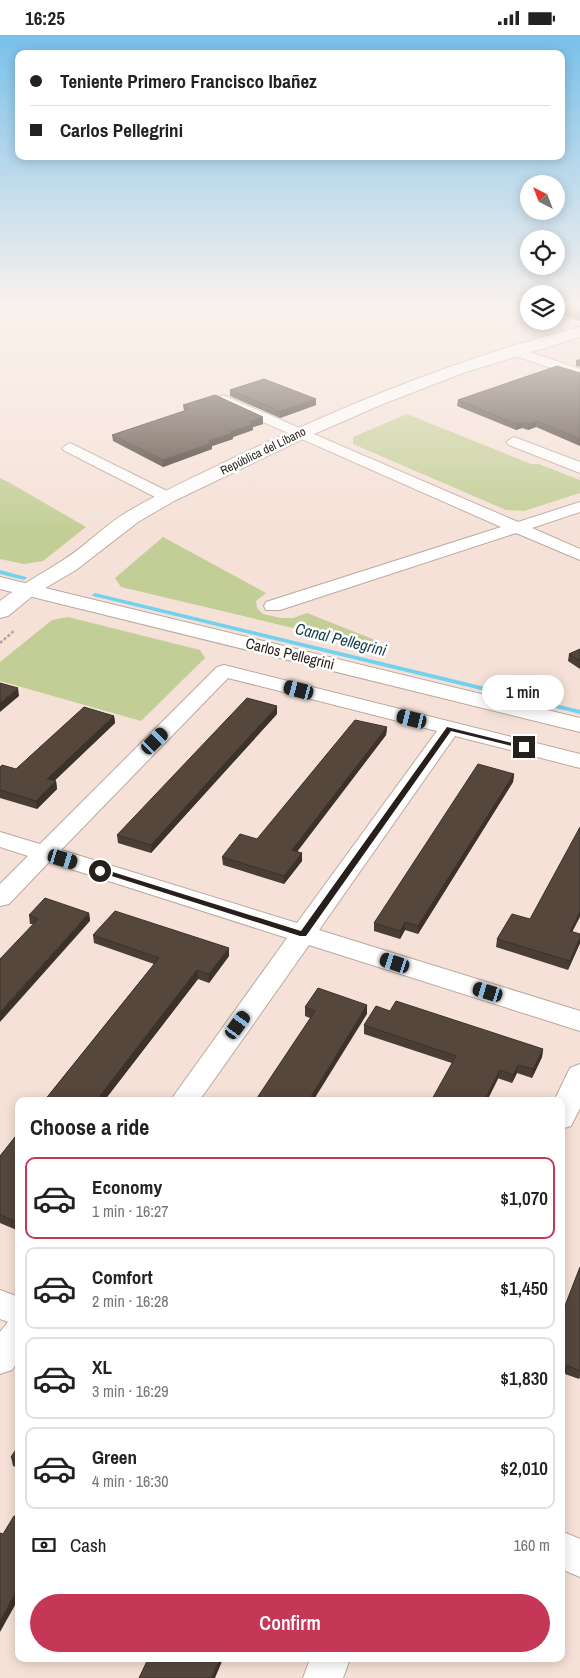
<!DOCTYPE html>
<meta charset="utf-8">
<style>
:root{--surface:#fff;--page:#f2f2f2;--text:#222;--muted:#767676;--line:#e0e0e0;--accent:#c63656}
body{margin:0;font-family:"Archivo Narrow",sans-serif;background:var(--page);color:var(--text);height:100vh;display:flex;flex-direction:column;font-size:19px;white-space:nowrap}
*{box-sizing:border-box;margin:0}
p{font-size:16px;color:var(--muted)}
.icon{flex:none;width:28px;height:28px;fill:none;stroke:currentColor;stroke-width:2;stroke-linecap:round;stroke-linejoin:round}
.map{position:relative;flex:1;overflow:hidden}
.details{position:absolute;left:15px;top:1062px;width:550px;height:565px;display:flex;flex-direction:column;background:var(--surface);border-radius:10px;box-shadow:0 2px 12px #0003}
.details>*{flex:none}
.top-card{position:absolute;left:15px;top:15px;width:550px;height:110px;border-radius:10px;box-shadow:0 2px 12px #0003;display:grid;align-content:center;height:110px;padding:0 15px;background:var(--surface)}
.needle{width:32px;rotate:318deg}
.controls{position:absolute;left:520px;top:140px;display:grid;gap:10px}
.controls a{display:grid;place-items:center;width:45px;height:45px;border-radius:50%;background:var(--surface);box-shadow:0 2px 12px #0003;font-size:25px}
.end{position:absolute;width:22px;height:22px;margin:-11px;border:6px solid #261f1b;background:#fff;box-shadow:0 0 0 2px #fff}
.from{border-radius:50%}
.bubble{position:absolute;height:35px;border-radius:18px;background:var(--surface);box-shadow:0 2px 12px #0003;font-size:16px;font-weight:600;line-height:35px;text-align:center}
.car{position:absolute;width:15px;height:30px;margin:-15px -8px;border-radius:6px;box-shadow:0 0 4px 1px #0007;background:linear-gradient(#222 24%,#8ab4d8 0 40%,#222 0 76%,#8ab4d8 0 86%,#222 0)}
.top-card b{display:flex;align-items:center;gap:18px;height:48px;font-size:19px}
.top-card b+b{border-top:1px solid var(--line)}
.top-card i{width:12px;height:12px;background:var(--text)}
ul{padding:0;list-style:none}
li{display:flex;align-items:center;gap:15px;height:82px;margin:0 10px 8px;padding:0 5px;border:2px solid var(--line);border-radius:10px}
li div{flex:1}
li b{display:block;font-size:19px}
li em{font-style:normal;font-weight:600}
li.active{border-color:var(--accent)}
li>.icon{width:45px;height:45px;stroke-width:1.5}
h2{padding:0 15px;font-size:22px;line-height:60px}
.pay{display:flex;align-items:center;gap:12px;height:55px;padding:0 15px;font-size:19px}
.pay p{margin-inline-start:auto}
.button{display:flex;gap:10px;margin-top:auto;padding:10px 15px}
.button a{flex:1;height:58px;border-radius:30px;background:var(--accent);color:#fff;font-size:20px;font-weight:600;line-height:58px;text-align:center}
.status{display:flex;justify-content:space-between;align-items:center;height:35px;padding:0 25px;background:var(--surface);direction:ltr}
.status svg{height:14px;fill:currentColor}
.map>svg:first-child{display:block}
</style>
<div class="status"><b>16:25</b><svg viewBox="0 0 49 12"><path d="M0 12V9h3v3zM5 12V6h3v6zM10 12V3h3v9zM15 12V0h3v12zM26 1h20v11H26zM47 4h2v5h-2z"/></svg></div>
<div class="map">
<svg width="580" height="1643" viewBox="0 0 580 1643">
<rect width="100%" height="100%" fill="#f5e1d7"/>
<g fill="#c2ce95">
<polygon points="407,379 531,429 539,429 580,445 580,458 524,476 506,475 353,409 353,402"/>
<polygon points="0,443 10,448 86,492 43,526 24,529 0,524"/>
<polygon points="163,502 266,558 256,566 257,573 263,579 281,583 293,583 307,578 380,607 369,611 121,552 115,543"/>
<polygon points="68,582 200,615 205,623 141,686 0,646 0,627 52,585"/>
</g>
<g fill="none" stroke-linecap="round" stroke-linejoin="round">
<g fill="#71d2ee" fill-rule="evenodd">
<polygon points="0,535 26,542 27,543 24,545 0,539"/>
<polygon points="95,558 580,675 580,679 93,561 92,560"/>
</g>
<defs>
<g id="minor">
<polygon points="515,312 580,334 580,343 510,319 508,316"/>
<polygon points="223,360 518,487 580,467 580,477 532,493 580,514 580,525 516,498 280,575 266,575 264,571 266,567 501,492 218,367 216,364"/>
<polygon points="514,402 580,427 580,438 509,410 506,407"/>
<polygon points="70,408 173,459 175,462 167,467 161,465 65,416 62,413"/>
<path d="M224,630l356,89v14l-125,-32 -136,194 261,81v20l-271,-86 -110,156h-29l117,-163 -238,-76 -40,42 -9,2v-22l28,-28 -28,-9v-15l40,12 177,-177zM228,643l209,53 -140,192 -236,-73z"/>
<polygon points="580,1029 580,1073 571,1091 561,1094 561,1066 554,1066 570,1033"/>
<polygon points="0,1255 19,1262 19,1325 12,1335 0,1339 0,1297 8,1287 0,1284"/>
<polygon points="561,1496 580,1504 580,1542 561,1534"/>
<polygon points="310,1624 350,1624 343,1643 303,1643"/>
</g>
<path id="tertiary" d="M580,292v10l-117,36 -80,31 -76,33 -133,64 -36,21 -62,48 -41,24 -27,22 -8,2v-17c19,-15 40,-26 60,-39 24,-14 43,-36 67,-50 39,-23 80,-41 121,-61 107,-50 217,-95 332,-124z"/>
<polygon id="secondary" points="0,542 580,683 580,697 0,554"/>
</defs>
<use href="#minor" stroke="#bba99f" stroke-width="2"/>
<use href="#tertiary" stroke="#bba99f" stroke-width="2"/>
<use href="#secondary" stroke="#bba99f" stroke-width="2"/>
<polyline stroke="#b6a69e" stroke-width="2.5" stroke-dasharray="3 2" stroke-linecap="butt" points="0,608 15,595"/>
<use href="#minor" fill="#fff" fill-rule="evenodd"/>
<use href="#tertiary" fill="#fff" fill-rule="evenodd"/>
<use href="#secondary" fill="#fff" fill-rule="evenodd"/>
</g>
<g fill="#493d34">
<polygon points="556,271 580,271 580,286 556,278"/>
<polygon points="580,324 580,332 576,331 576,325"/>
<polygon points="580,338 580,411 536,392 528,395 522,393 516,395 457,371 458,365"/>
<polygon points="230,355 316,364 316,370 280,383 230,361"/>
<polygon points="183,370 263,382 263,389 253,392 253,395 233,402 233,404 212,411 212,414 163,432 113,406 112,400 184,376"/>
<polygon points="580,614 580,634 568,626 569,619"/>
<polygon points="277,679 151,818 118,808 117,800"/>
<polygon points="114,681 115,688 54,746 56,746 57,754 37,774 0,763 0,732 16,734"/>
<polygon points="387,692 386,700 297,817 302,818 302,826 284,849 223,830 222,822 257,804"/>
<polygon points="514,739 513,747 418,899 405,895 400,904 374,896 374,888"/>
<polygon points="89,878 90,886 32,889 30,889 29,880"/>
<polygon points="572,897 580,899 580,908 568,935 496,912 497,904"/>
<polygon points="93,900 229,921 209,948 198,944 104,1066 44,1066 154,929 94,908"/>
<polygon points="367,970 367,979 310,983 305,981 305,972"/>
<polygon points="390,976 543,1014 542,1022 532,1043 517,1038 512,1048 364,999 364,990"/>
<polygon points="19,1097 19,1196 0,1188 0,1121"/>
<polygon points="580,1232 580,1342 579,1344 565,1339 561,1349 561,1281"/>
<polygon points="19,1410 19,1433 13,1431 11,1422"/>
</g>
<g fill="#3c322a">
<polygon points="316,364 316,370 280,383 280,376"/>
<polygon points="263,382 263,389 253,392 253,395 233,402 233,404 212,411 212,414 163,432 163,425 230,397 250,387"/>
<polygon points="537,386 536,392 528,395 528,389"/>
<polygon points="523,387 522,393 516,395 517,389"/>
<polygon points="18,653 19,661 0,677 0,668"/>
<polygon points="277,671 277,679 151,818 151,810"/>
<polygon points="114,681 115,688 48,752 47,744"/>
<polygon points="387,692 386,700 292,823 292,815"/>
<polygon points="514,739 513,747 418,899 418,891"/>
<polygon points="56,746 57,754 37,774 36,766"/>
<polygon points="302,818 302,826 284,849 284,841"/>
<polygon points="580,876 580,882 568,905 570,896"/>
<polygon points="89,878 90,886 0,987 0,977"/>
<polygon points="405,887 405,895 400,904 400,896"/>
<polygon points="580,903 580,908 568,935 570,926"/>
<polygon points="229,913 229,921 209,948 209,939"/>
<polygon points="197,935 198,944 104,1066 96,1066"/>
<polygon points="367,970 367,979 313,1066 308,1066"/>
<polygon points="543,1014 542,1022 532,1043 533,1034"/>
<polygon points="518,1030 517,1038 512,1048 513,1040"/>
<polygon points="500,1035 498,1044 487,1066 484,1066"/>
<polygon points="567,1330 565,1339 561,1349 561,1345"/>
<polygon points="19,1551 19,1563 0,1597 0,1586"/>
<polygon points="220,1624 223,1624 215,1643 211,1643"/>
</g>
<g fill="#55473c" stroke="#3c322a">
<polygon points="556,271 580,271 580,280 556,272"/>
<polygon points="557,331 580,338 580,404 537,386 528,389 523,387 517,389 458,365"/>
<polygon points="264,344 316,364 280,376 230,355"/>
<polygon points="215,360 263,382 250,387 253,389 230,397 233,398 208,406 212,408 163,425 112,400 190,374 183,370"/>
<polygon points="580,614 580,626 569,619"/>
<polygon points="0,648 18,653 0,668"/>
<polygon points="247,663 277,671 151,810 117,800"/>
<polygon points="84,672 114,681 47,744 56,746 36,766 0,755 0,732 2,730 16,734"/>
<polygon points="355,685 387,692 292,815 302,818 284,841 222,822 240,799 257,804"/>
<polygon points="478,729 514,739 418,891 405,887 400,896 374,888"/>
<polygon points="580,792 580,876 570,896 580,899 580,903 570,926 497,904 512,879 530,884"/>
<polygon points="45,863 89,878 0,977 0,924 38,884 29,880"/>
<polygon points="115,876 229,913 209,939 197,935 96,1066 44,1066 159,923 93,900"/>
<polygon points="318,953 367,970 308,1066 255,1066 315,976 305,972"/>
<polygon points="396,966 543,1014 533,1034 518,1030 513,1040 500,1035 484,1066 431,1066 456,1021 364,990 376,971 390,976"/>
<polygon points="19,1097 19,1188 0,1180 0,1121"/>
<polygon points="580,1232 580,1336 567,1330 561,1345 561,1281"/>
<polygon points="19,1410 19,1426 11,1422"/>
<polygon points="14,1481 19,1483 19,1551 0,1586 0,1498 3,1499"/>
<polygon points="148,1624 220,1624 211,1643 139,1643"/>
</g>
<linearGradient id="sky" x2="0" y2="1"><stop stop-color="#78c0ea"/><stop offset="0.54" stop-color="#faf2ed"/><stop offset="1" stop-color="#faf2ed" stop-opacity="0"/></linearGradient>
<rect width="580" height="501" fill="url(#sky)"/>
<polygon fill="#261f1b" points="447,692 528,712 524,714 451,696 306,901 300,901 96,836 103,834 301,896"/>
<g text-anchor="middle" stroke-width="5" stroke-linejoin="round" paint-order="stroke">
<g font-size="12" fill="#261f1b" stroke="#fff">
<text transform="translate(263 416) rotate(-26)" y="4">República del Líbano</text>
</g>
<g font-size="15" fill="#261f1b" stroke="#fff">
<text transform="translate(290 619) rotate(14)" y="5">Carlos Pellegrini</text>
</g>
<g font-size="16" font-style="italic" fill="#123f4b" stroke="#fff">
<text transform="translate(341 604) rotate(14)" y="6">Canal Pellegrini</text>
</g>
</g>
</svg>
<div class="controls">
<a><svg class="needle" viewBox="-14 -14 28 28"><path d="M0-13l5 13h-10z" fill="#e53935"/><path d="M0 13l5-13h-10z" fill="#767676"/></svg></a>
<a><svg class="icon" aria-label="locate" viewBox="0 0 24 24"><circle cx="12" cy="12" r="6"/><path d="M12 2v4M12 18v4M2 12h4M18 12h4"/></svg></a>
<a><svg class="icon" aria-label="layers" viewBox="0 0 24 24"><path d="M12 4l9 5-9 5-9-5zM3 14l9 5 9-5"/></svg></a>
</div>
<i class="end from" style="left:100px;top:836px"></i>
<i class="end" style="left:524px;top:712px"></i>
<div class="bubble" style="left:482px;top:640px;width:82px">1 min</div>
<i class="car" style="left:299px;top:655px;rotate:285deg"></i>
<i class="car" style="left:412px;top:684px;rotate:284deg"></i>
<i class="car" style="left:155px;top:706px;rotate:45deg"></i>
<i class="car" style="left:63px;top:824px;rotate:107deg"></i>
<i class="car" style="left:395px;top:928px;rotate:288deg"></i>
<i class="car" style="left:488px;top:957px;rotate:287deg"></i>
<i class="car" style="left:238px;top:990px;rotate:36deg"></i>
<div class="top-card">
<b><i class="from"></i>Teniente Primero Francisco Ibañez</b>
<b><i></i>Carlos Pellegrini</b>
</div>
<section class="details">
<h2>Choose a ride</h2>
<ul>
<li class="active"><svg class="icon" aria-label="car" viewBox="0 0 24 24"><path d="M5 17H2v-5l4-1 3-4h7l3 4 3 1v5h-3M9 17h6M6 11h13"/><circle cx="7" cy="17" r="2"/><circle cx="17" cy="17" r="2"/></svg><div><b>Economy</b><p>1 min · 16:27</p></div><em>$1,070</em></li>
<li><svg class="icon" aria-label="car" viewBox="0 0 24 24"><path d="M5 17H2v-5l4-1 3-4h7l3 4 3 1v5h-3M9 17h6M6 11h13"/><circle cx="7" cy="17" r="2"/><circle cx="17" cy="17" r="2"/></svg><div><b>Comfort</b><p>2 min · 16:28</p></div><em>$1,450</em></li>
<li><svg class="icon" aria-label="car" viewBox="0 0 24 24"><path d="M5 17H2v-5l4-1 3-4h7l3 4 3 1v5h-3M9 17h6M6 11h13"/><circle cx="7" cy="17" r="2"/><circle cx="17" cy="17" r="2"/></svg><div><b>XL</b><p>3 min · 16:29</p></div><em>$1,830</em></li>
<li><svg class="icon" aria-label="car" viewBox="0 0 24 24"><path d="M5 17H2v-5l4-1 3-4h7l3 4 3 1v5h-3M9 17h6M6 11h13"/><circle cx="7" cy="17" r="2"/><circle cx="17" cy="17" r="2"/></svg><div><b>Green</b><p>4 min · 16:30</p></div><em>$2,010</em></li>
</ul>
<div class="pay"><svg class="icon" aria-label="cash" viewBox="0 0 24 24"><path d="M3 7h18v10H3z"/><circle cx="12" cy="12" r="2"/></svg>Cash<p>160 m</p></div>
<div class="button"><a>Confirm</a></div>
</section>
</div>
